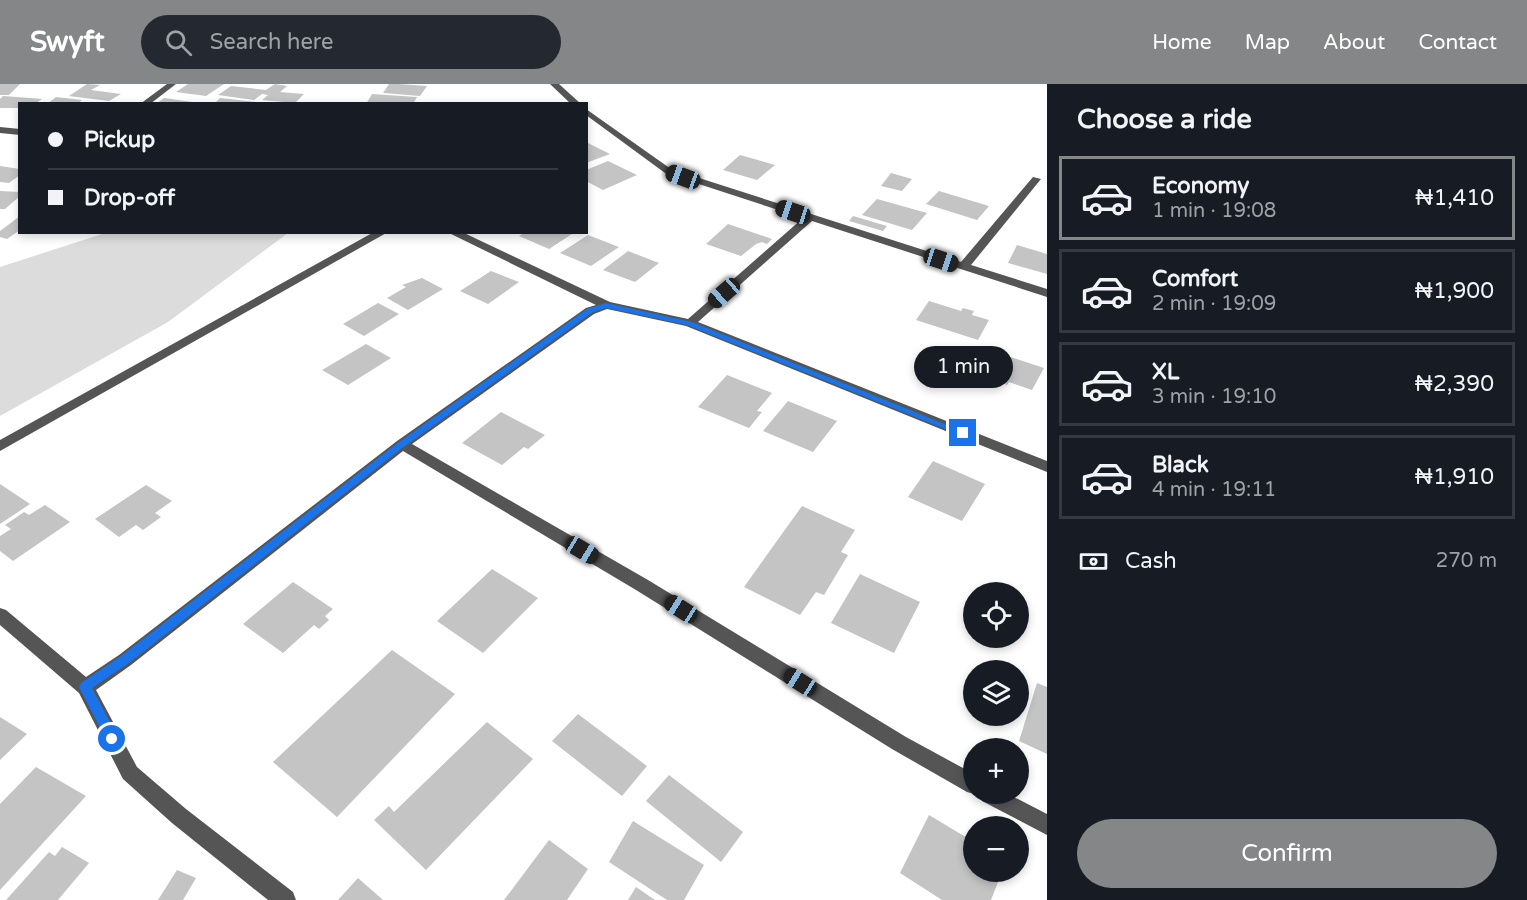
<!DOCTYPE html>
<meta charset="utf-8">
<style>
:root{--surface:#171b24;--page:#242831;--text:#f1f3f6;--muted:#9ea1a6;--line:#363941;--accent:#858687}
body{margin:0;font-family:"Varela Round",sans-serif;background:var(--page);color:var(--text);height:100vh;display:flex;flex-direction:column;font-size:22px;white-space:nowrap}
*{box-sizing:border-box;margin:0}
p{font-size:20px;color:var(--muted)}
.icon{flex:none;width:33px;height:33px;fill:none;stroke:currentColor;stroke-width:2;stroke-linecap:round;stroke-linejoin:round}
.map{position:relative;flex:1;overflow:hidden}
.sheet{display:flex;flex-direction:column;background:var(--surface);width:480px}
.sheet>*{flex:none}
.banner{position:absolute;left:18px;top:18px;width:570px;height:132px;border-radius:0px;box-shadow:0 3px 9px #0003;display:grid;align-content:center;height:132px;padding:0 30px;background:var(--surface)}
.controls{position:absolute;left:963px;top:498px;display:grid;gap:12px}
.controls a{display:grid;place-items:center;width:66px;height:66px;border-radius:50%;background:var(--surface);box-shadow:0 3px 9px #0003;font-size:30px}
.end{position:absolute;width:27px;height:27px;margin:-14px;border:8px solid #1a73e8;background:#fff;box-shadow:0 0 0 3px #fff}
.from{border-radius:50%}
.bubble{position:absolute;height:42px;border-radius:21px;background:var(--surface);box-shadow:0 3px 9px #0003;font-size:20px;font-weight:600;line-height:42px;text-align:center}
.car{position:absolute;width:18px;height:36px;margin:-18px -9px;border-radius:8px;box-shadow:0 0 4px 2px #0007;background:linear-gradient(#222 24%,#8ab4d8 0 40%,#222 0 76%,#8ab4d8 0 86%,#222 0)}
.banner b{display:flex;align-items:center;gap:21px;height:57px;font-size:22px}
.banner b+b{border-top:2px solid var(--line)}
.banner i{width:15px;height:15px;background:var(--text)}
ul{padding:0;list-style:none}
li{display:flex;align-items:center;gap:18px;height:84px;margin:0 12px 9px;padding:0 18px;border:3px solid var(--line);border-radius:0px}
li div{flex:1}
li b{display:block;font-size:22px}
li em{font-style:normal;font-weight:600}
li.selected{border-color:var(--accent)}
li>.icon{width:54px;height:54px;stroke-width:1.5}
h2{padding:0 30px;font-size:27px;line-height:72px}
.pay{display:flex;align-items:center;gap:15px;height:66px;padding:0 30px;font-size:22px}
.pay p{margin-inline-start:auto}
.button{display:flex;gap:12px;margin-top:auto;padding:12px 30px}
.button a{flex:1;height:69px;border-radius:36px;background:var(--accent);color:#fff;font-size:24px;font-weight:600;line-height:69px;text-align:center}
header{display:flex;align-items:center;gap:36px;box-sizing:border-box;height:84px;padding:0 30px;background:var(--accent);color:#fff}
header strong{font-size:28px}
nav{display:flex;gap:33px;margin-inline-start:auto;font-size:21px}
.search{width:420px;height:54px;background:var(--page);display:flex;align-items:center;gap:15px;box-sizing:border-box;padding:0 21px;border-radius:33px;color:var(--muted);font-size:22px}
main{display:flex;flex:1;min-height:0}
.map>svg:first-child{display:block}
</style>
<header>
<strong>Swyft</strong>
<div class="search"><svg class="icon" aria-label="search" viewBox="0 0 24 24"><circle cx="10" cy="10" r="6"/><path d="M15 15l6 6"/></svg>Search here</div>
<nav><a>Home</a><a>Map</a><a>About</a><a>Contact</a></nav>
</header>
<main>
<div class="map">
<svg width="1047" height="816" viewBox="0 0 1047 816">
<rect width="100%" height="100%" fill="#fff"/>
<polygon fill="#dcdcdc" points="105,149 288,149 168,238 0,332 0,183"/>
<g fill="#c4c4c4">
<polygon points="0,0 20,0 9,11 0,11"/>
<polygon points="87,0 100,1 91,6 121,10 109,17 69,12"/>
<polygon points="188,0 224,0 206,12 176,8"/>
<polygon points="275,0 287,2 280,8 304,10 295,19 262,16 268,11 262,10 254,16 218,11 231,2 266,6"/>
<polygon points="389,0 399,0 427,2 420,12 383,9"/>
<polygon points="372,10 417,13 413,20 366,20"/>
<polygon points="3,12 17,13 42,15 35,20 20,20 20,24 0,24 0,15"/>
<polygon points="56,13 82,16 77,20 47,20"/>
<polygon points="164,14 193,18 193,20 156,20"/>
<polygon points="220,14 256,18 256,20 214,20"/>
<polygon points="586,58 610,70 586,79"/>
<polygon points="740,71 775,81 757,96 723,86"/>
<polygon points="608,77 637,91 603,106 586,97 586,86"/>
<polygon points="0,82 20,85 20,91 9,99 0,98"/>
<polygon points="891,89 912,95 902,107 881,102"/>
<polygon points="0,107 20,108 20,112 5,125 0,125"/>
<polygon points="939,107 989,122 977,136 926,120"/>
<polygon points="877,115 927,129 912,146 862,131"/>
<polygon points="20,132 20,146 7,155 0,153 0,147"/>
<polygon points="853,132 887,142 883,147 849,137"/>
<polygon points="728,140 772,155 767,160 762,158 756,160 741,172 706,160"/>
<polygon points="525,148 575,148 549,165 519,152"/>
<polygon points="588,151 619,163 591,182 560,169"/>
<polygon points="1017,161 1047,170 1047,190 1008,179"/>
<polygon points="628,167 659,179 635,198 603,186"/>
<polygon points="491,187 519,198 488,220 460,207"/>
<polygon points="422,194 443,205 408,226 387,214 406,203 402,201"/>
<polygon points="929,217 961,227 963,224 974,227 972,231 989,236 978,256 916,236"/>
<polygon points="378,219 399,230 364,252 343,240"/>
<polygon points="366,260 391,274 348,301 322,286"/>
<polygon points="983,264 1044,284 1032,306 1009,298 1007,301 970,285"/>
<polygon points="727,291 772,309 757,327 762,328 749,344 698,323"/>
<polygon points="788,317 837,337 813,368 763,347"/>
<polygon points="501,328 545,351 528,365 524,363 502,381 462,359"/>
<polygon points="933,377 985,400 962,437 908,413"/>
<polygon points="0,400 30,420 0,440"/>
<polygon points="146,401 172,417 155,429 161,433 143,446 136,441 119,453 95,435"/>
<polygon points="45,421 70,438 13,477 0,467 0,452 11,445 5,441 24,428 29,431"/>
<polygon points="802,422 855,446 841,468 848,471 824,511 816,508 800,531 744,503"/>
<polygon points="492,485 538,514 483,569 437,537"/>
<polygon points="860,490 920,518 894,569 831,539"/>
<polygon points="293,498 333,525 325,532 329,536 319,545 314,541 283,569 243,540"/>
<polygon points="392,566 455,610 337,733 273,678"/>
<polygon points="1037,599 1047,603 1047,670 1019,657"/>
<polygon points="578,630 647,682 622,712 552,657"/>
<polygon points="0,633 27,650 0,676"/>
<polygon points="487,638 533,675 426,786 374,736 389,722 394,728"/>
<polygon points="36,683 86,712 0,806 0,720"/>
<polygon points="669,691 743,748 721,778 646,717"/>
<polygon points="929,731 974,758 974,788 1002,788 991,816 942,816 900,789"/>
<polygon points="633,737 704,781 684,816 667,816 609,778"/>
<polygon points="549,756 588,785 567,816 504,816"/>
<polygon points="62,763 89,779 58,816 6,816 49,768 55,772"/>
<polygon points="177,786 196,794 183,816 158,816"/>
<polygon points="358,794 383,816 338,816"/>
<polygon points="636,803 655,816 628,816"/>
</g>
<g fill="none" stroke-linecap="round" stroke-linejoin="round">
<g fill="#555" fill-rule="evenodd">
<polygon points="167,0 176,0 150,20 140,20"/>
<polygon points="550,0 559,0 581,20 571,20"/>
<polygon points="586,25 671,85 961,178 1033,93 1041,95 971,181 1047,205 1047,213 812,137 698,238 1047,377 1047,388 686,242 607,225 594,230 412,360 648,496 906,653 974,690 974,710 976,710 974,710 967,708 892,665 636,506 403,367 131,581 96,606 137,683 186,725 293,808 296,816 268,816 172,739 123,695 79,609 0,541 0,524 6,526 86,593 119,571 397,357 586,224 596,221 447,148 462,148 610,218 688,235 803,134 665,89 586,31"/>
<polygon points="0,43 20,45 20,51 0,49"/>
<polygon points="374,148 388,148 0,367 0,356"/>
<polygon points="979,710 1008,710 1047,730 1047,751 982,717"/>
</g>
</g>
<polygon fill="#1a73e8" points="606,219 692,238 967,349 960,351 687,241 607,224 593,228 405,362 129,579 92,604 119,655 112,660 108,659 79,603 81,599 121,572 399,358 587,225"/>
</svg>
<div class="controls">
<a><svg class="icon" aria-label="locate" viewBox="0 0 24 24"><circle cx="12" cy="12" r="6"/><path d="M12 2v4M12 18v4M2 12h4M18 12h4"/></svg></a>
<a><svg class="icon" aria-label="layers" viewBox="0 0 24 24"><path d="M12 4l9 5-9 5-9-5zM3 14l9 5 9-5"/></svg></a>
<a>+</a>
<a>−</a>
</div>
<i class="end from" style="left:112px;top:655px"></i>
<i class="end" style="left:963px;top:349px"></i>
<div class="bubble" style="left:914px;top:262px;width:99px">1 min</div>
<i class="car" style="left:683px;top:93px;rotate:290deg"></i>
<i class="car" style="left:793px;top:128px;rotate:288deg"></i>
<i class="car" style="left:941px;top:176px;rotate:108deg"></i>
<i class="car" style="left:724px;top:209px;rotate:229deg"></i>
<i class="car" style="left:582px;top:466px;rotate:121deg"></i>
<i class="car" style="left:681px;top:525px;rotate:302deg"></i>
<i class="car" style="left:800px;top:598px;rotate:302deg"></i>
<div class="banner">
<b><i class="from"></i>Pickup</b>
<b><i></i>Drop-off</b>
</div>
</div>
<section class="sheet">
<h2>Choose a ride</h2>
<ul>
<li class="selected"><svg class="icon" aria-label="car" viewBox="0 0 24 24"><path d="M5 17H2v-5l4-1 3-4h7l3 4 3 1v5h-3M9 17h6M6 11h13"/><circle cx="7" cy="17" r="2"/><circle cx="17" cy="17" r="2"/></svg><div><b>Economy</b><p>1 min · 19:08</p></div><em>₦1,410</em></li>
<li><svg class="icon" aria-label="car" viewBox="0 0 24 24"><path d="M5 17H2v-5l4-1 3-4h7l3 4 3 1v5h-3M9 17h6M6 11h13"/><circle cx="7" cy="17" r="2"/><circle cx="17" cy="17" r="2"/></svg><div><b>Comfort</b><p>2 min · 19:09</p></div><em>₦1,900</em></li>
<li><svg class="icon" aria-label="car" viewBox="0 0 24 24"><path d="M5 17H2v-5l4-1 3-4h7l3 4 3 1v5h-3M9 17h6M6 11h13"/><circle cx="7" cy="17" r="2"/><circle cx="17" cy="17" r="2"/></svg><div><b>XL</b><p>3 min · 19:10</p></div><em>₦2,390</em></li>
<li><svg class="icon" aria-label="car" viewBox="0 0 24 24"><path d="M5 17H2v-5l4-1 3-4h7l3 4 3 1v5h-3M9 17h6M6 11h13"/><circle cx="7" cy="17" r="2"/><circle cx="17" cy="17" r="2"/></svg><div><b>Black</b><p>4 min · 19:11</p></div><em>₦1,910</em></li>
</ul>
<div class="pay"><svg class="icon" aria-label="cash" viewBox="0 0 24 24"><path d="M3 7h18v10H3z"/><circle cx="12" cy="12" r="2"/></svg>Cash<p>270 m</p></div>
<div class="button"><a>Confirm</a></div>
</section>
</main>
